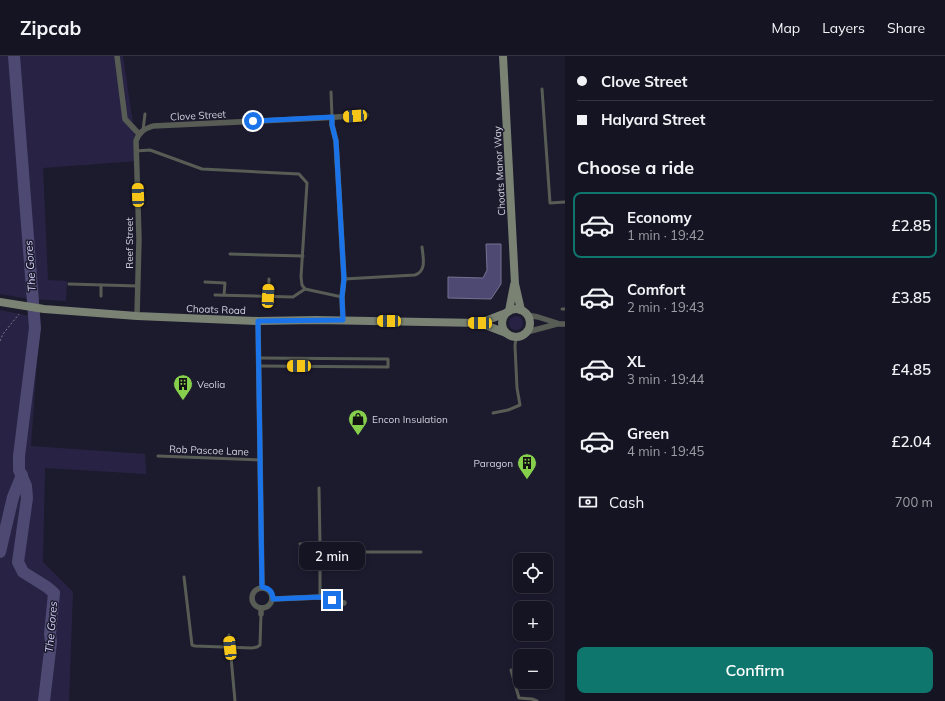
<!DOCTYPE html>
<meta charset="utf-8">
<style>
:root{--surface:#151422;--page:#1e1d2a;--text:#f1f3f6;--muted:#9d9ea5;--line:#343340;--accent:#0f766e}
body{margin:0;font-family:Mulish,sans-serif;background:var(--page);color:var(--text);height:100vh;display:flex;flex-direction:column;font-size:15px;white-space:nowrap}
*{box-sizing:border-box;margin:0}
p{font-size:13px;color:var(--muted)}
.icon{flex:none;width:22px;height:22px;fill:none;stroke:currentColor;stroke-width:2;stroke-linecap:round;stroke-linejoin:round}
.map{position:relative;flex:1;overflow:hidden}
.side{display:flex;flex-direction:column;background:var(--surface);width:380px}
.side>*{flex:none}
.guide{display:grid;align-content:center;height:88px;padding:0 12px;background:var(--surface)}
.tools{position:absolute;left:513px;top:497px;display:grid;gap:8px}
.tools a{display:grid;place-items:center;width:40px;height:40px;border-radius:8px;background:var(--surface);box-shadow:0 2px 6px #0003,0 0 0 1px var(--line);font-size:20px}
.end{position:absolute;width:18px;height:18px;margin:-9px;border:5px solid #1a73e8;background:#fff;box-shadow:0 0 0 2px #fff}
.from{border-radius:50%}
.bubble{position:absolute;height:28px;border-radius:8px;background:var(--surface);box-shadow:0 2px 6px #0003,0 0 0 1px var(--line);font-size:13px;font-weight:600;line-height:28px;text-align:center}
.car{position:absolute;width:12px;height:24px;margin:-12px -6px;border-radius:5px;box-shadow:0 0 3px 1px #0007;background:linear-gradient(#f5c518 24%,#345 0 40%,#f5c518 0 76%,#345 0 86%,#f5c518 0)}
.guide b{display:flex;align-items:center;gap:14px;height:38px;font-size:15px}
.guide b+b{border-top:1px solid var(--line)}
.guide i{width:10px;height:10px;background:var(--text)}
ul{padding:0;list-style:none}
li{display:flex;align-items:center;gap:12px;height:66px;margin:0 8px 6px;padding:0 4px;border:2px solid transparent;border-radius:8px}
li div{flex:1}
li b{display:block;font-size:15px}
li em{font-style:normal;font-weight:600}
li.active{border-color:var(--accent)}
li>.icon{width:36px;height:36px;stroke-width:1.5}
h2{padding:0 12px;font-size:18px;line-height:48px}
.pay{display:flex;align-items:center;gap:10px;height:44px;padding:0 12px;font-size:15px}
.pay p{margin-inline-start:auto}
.button{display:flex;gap:8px;margin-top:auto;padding:8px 12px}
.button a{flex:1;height:46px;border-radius:8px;background:var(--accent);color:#fff;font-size:16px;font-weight:600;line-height:46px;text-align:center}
header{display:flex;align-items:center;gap:24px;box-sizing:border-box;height:56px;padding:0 20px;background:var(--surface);border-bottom:1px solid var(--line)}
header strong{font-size:19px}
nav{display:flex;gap:22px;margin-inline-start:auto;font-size:14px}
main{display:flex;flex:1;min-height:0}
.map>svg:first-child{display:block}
</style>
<header>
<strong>Zipcab</strong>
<nav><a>Map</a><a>Layers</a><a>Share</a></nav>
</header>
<main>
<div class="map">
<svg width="565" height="645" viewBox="0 0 565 645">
<rect width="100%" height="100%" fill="#1c1a2d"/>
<g fill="#282344">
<polygon points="0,0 123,0 136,88 137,105 43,112 48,224 67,225 66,245 30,243 0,238"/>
<polygon points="0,254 40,262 31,390 145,398 146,418 45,412 43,506 73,536 69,645 0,645"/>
<circle cx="516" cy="267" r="7"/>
</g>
<polygon fill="#4e4972" stroke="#757292" points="486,188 501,188 501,228 491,243 448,242 448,221 483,222 487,214"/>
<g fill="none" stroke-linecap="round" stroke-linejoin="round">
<g stroke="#4e4972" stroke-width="12">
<polyline points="14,0 35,272 19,400 19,414 26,430 27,442 18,506 23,516 47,531 54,537 50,578 51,586 44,645"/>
<polyline points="0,496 13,441 22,419"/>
</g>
<polyline stroke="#7a7989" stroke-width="1" stroke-dasharray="2 2" stroke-linecap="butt" points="0,285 3,278 19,258"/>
<g stroke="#575d54" stroke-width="3">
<polyline points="542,33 550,147 565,146"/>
<polyline points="331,36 332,61"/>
<polyline points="143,74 145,58"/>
<polyline points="136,95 150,94 202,113 299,118 307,127 301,221 302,229 305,233 342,241"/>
<polyline points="230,198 303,200"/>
<path d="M344,223l71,-4c12,-4 8,-18 7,-28"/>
<polyline points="205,226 225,227 224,239"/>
<polyline points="69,228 138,230"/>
<polyline points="215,239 293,241 305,233"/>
<polyline points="101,240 101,229"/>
<polyline points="268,240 269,223"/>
<polyline points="562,253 565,253"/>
<polyline points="259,302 388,303 388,311 259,310"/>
<polyline points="493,357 508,354 520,349 517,332 515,290 516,281"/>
<polyline points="158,400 260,404"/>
<polyline points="319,432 320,487"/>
<polyline points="300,488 320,487 320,541"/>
<polyline points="320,496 421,496"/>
<polyline points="184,521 192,589 195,590 252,592 257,591 260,589 261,558"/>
<polyline points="229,579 235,645"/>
<polyline points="511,614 519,642 532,643 537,645"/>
</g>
<g stroke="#575d54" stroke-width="5.5">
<polyline points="117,0 125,63 139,78"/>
<polyline points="332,61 332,69 336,85 344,223 342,241 343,264"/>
<polyline points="527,259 538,261 557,267"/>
<path d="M137,260l2,-77 -3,-98c3,-9 8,-12 17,-15l169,-8 44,-3"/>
<polyline points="258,265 262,531"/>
<polyline points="527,276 557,268 565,268"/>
<circle cx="262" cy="542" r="10"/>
<polyline points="273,543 320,541 344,547"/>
<polyline points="261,552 261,558"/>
</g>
<g stroke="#798273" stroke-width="8">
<polyline points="503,0 515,228 521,254"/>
<polyline points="0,246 44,253 137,260 258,265 316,264 480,267 506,277"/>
<circle cx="516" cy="267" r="14"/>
<polyline points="509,255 514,229"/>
<polyline points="480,267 506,257"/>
</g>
</g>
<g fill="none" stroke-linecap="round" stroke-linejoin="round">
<path stroke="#1a73e8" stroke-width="5" d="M253,65l79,-4v8l4,16 8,138 -2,18 1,23 -85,1 4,266c7,1 11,5 11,12l47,-2 12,3"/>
</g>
<defs>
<symbol id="building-pin" viewBox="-11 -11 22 30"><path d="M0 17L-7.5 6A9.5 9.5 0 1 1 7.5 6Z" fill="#85cf4d" stroke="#1c1a2d"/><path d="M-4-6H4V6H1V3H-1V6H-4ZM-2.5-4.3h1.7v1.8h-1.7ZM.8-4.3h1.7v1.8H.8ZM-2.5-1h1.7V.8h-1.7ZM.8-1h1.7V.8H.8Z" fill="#111"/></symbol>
<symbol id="shop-pin" viewBox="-11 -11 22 30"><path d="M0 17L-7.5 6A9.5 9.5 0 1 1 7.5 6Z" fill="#85cf4d" stroke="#1c1a2d"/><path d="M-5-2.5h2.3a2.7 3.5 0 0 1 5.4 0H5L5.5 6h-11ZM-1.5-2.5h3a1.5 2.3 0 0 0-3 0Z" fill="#111"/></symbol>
</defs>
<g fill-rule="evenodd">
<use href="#building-pin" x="172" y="317" width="22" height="30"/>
<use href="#shop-pin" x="347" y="352" width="22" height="30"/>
<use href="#building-pin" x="516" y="396" width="22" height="30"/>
</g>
<g text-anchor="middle" stroke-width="3" stroke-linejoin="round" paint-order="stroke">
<g font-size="10" fill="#d1d0de" stroke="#1c1a2d">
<text transform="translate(198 59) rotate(-3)" y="4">Clove Street</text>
<text transform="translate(499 115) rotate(-93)" y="4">Choats Manor Way</text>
<text transform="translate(129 187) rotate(-90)" y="4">Reef Street</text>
<text transform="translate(216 253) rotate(2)" y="4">Choats Road</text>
<text transform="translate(209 394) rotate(2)" y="4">Rob Pascoe Lane</text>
</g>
<g font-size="10" fill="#d1d0de" stroke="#1c1a2d" text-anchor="start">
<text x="197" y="332">Veolia</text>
<text x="372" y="367">Encon Insulation</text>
<text x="513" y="411" text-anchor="end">Paragon</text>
</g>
<g font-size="11" font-style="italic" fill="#d8d4ff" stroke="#1c1a2d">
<text transform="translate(30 210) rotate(-94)" y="4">The Gores</text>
<text transform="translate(51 571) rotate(-85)" y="4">The Gores</text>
</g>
</g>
</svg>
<div class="tools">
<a><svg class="icon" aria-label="locate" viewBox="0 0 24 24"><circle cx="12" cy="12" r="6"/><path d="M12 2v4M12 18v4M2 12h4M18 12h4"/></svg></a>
<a>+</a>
<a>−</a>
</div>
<i class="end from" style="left:253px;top:65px"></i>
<i class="end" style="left:332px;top:544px"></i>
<div class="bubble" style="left:299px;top:486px;width:66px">2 min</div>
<i class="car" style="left:355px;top:60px;rotate:266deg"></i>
<i class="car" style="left:138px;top:139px;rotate:358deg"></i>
<i class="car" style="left:268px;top:240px;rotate:3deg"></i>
<i class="car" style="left:389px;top:265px;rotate:271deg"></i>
<i class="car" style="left:480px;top:267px;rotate:271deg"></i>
<i class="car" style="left:299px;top:310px;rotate:270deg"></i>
<i class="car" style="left:230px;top:592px;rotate:354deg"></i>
</div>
<section class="side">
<div class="guide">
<b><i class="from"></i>Clove Street</b>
<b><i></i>Halyard Street</b>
</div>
<h2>Choose a ride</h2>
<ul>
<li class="active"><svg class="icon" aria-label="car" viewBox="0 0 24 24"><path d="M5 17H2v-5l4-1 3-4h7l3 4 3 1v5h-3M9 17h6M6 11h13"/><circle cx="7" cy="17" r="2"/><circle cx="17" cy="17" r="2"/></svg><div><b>Economy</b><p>1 min · 19:42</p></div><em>£2.85</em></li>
<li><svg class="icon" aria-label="car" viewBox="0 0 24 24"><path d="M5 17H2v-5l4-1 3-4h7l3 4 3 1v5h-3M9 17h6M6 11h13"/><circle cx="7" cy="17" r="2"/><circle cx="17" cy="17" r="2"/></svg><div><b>Comfort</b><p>2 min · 19:43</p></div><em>£3.85</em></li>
<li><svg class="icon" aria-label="car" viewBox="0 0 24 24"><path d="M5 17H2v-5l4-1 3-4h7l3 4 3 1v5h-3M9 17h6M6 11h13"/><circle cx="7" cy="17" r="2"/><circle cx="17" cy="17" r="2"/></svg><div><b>XL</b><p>3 min · 19:44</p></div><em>£4.85</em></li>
<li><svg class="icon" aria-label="car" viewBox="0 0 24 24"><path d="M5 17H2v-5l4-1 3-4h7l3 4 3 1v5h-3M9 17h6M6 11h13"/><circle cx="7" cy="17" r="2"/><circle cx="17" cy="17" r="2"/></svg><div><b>Green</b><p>4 min · 19:45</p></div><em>£2.04</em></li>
</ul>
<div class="pay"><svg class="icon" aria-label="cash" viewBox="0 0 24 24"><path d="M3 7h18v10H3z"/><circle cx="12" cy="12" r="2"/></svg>Cash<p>700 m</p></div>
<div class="button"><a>Confirm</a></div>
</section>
</main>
